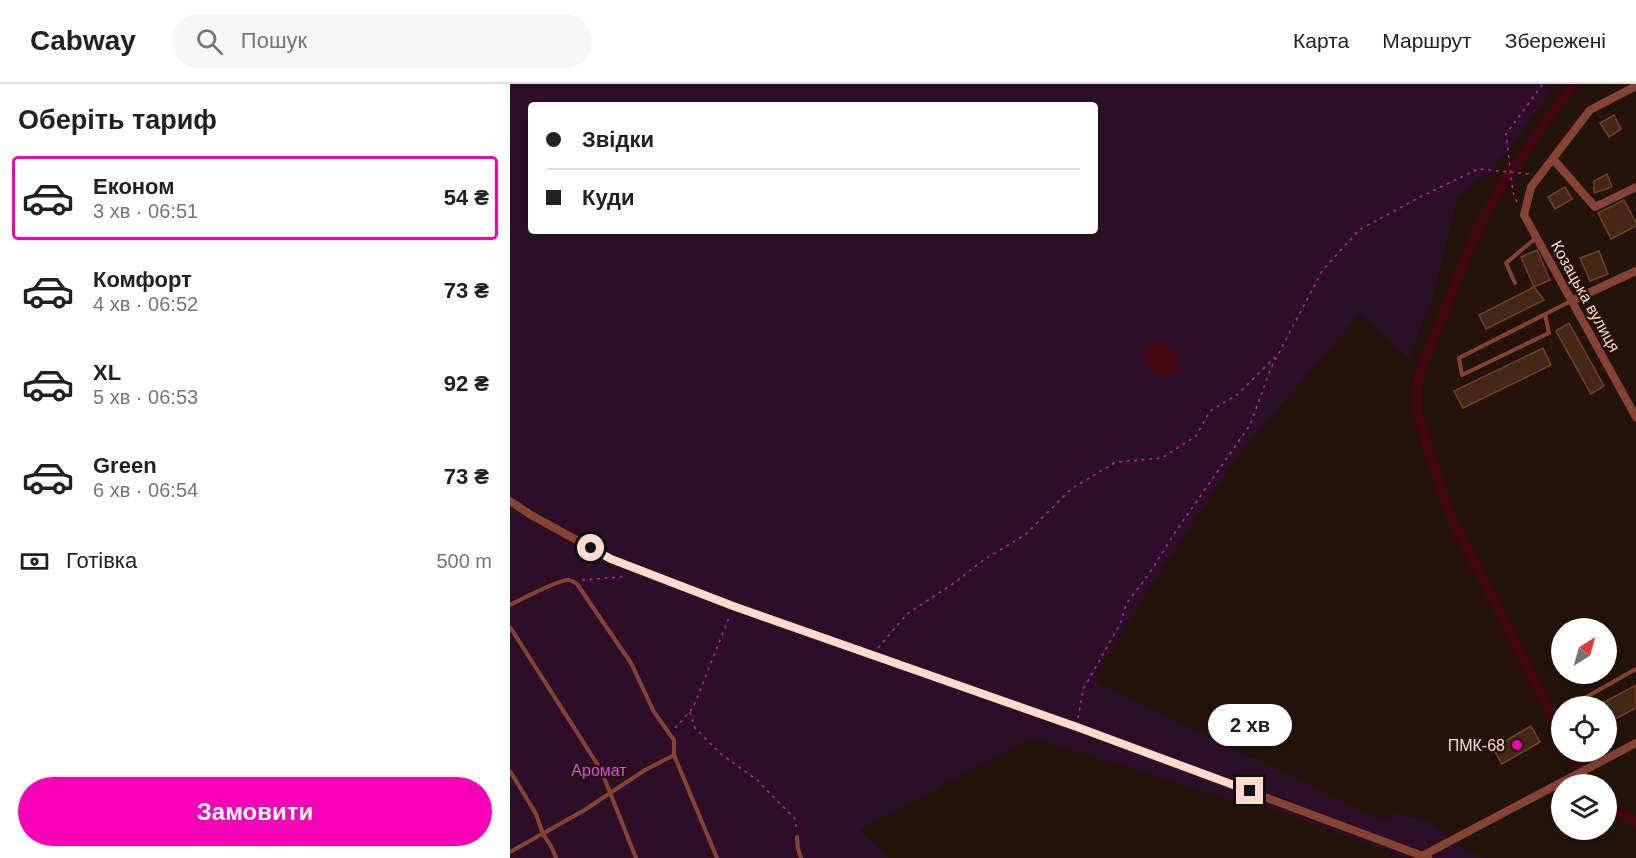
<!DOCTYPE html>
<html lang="uk">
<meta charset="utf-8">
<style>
:root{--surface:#fff;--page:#f6f6f6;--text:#202124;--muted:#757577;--line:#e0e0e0;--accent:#f800b8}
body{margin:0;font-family:Helvetica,sans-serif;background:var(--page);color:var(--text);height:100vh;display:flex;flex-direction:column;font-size:22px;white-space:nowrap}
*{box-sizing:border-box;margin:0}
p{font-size:20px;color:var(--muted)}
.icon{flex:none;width:33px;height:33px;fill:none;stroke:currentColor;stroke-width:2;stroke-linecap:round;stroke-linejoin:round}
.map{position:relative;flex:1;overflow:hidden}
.sheet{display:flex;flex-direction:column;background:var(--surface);width:510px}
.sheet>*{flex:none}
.hud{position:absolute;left:18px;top:18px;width:570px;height:132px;border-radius:6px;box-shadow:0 3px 9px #0003;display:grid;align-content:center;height:132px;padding:0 18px;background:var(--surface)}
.needle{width:39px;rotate:37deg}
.tools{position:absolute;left:1041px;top:534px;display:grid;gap:12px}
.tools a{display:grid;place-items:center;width:66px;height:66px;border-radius:50%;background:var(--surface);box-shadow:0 3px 9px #0003;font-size:30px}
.end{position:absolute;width:27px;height:27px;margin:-14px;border:8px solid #ffdbcd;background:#111;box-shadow:0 0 0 3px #111}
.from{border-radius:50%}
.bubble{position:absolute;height:42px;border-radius:21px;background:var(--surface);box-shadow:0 3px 9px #0003;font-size:20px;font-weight:700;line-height:42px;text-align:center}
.hud b{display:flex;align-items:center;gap:21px;height:57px;font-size:22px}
.hud b+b{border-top:2px solid var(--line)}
.hud i{width:15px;height:15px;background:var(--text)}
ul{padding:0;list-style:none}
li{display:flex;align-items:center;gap:18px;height:84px;margin:0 12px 9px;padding:0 6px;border:3px solid transparent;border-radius:6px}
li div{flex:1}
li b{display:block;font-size:22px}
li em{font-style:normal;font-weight:700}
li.selected{border-color:var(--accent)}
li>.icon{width:54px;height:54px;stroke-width:1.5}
h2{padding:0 18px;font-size:27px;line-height:72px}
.pay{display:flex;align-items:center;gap:15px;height:66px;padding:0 18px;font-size:22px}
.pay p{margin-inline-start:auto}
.primary-button{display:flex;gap:12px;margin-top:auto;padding:12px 18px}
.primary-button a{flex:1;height:69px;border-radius:36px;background:var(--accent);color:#fff;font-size:24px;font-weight:700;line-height:69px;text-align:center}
header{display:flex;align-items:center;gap:36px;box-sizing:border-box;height:84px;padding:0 30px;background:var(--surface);border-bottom:2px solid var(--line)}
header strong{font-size:28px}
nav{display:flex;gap:33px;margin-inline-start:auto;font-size:21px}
.search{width:420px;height:54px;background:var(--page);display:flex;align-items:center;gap:15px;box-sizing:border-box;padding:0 21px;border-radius:33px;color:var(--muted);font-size:22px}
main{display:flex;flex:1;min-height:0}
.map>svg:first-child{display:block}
</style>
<header>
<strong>Cabway</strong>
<div class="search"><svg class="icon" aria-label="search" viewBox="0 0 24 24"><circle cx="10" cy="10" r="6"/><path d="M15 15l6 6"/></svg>Пошук</div>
<nav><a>Карта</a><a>Маршрут</a><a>Збережені</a></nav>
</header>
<main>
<section class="sheet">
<h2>Оберіть тариф</h2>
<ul>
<li class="selected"><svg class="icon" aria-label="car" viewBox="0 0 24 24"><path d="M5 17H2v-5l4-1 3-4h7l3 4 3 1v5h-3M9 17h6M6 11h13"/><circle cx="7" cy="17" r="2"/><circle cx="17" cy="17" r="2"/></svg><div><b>Економ</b><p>3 хв · 06:51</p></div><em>54 ₴</em></li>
<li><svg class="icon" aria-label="car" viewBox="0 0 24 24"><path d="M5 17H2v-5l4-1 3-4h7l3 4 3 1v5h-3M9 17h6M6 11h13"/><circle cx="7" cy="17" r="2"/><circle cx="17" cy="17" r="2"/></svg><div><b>Комфорт</b><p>4 хв · 06:52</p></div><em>73 ₴</em></li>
<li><svg class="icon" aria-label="car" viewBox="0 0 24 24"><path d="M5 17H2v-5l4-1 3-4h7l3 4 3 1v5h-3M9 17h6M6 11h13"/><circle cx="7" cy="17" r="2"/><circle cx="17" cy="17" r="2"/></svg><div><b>XL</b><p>5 хв · 06:53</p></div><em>92 ₴</em></li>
<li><svg class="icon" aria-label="car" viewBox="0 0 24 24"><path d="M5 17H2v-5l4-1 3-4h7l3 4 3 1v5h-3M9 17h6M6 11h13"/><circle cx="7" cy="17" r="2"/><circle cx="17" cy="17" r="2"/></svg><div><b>Green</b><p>6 хв · 06:54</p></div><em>73 ₴</em></li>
</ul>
<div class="pay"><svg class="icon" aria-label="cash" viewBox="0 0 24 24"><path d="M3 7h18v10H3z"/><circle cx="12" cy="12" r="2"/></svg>Готівка<p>500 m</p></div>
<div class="primary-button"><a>Замовити</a></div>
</section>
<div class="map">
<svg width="1126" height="774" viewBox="0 0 1126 774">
<rect width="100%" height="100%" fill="#23130b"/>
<path fill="#2d0e29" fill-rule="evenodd" d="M0,0h1045l-12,19 -50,66 -36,28 -23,95 -25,66 -50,-47 -10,15 -110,128 -88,132 -56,89 3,8 282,137h9l3,-6 37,6 36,30 21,8h-82l-4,-3 -159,-57 -8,6 -9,-7 -192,-60 -173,93 30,28h-379zM21,21h564v126h-564z"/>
<path fill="#420512" d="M653,257c12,8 17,14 17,29l-12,7 -11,-2 -13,-12 -1,-14 8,-7z"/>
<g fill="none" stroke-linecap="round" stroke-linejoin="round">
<g stroke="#420512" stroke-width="10">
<polyline points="1052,652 940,431 920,372 907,326 908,294 967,146 985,112 1029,47 1064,0"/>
<polyline points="1060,668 1077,700"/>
<polyline points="1096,721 1126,738"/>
</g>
</g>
<g fill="#452716" stroke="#744126" stroke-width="1.5">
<polygon points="1104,31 1111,45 1099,53 1090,39"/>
<polygon points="1097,90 1102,103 1084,109 1084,97"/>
<polygon points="1055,103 1062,115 1045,125 1038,113"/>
<polygon points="1114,116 1126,139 1126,142 1101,155 1088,129"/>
<polygon points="1027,166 1040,196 1024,203 1011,173"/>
<polygon points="1089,167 1098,190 1080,197 1070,174"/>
<polygon points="1024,203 1034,216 976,245 969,231"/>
<polygon points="1059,239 1094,302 1081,310 1046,247"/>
<polygon points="1033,264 1041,281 953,324 944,307"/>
<polygon points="1126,601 1126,624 1096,640 1096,622 1087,622"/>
<polygon points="1021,642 1030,658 992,680 983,664"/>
</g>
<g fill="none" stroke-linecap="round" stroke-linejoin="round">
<g stroke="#be23ae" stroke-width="1.5" stroke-dasharray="3 4.5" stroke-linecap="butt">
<polyline points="1007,118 1003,108 996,50 1033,0"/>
<polyline points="72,496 111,493 115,491"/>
<polyline points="368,564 397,530 447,497 472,477 515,451 561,405 606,378 652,374 686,352 700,327 727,311 765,273"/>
<polyline points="180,628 185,644 211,670 247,696 285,735 287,746"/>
<polyline points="568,634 573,606 611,538 616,520 639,490 666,447 740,341 761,284 812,187 849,146 910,113 968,85 1019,90"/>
<polyline points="165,644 183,624 220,531"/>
</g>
<g stroke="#864332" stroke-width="4">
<polyline points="1005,199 996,179 1026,154"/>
<polyline points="1035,230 1039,249 952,291 949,274 1061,217"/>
<path d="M0,521c10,-5 49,-26 59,-25 1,0 7,3 8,4l54,79 23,49 20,28v15l-29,15 -62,41 -73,41"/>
<polyline points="0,543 91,686 126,774"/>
<polyline points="1064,620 1126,585"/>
<polyline points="164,671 207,774"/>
<polyline points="0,687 26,730 33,750 41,762 46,774"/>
<polyline points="287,753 288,765 291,774"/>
</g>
<g stroke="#864332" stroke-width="8">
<polyline points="1126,2 1080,26 1021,103 1014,131 1126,333"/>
<polyline points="1043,75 1085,123 1126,103"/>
<polyline points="1061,217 1126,187"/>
<polyline points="0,417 21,431 101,475 223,522 567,643 918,774"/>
<polyline points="912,772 1126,659"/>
</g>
</g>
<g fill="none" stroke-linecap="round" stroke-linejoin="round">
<polyline stroke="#ffdbcd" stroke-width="8" points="81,464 101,475 223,522 567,643 740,707"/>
</g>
<circle fill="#f800b8" stroke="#23130b" stroke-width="2" cx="1007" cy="661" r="6"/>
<g text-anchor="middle" stroke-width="4.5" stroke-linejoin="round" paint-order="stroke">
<g font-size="16" fill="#ffdbcd" stroke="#23130b">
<text transform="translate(1076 212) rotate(61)" y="6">Козацька вулиця</text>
</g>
<g font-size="16" fill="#ffdbcd" stroke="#23130b" text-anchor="end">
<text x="995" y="667">ПМК-68</text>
</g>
<g font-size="16" fill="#dc4eea" stroke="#23130b">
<text x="89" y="692">Аромат</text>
</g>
</g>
</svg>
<div class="tools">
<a><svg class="needle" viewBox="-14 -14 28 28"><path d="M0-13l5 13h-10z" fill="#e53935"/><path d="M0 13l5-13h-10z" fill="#757577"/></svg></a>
<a><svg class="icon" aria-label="locate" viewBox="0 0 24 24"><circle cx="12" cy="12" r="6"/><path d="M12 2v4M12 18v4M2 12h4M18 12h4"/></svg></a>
<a><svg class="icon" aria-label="layers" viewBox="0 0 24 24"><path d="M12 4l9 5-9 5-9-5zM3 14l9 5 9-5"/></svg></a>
</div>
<i class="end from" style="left:81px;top:464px"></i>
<i class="end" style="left:740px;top:707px"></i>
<div class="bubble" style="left:698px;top:620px;width:84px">2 хв</div>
<div class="hud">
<b><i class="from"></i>Звідки</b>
<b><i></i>Куди</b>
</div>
</div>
</main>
